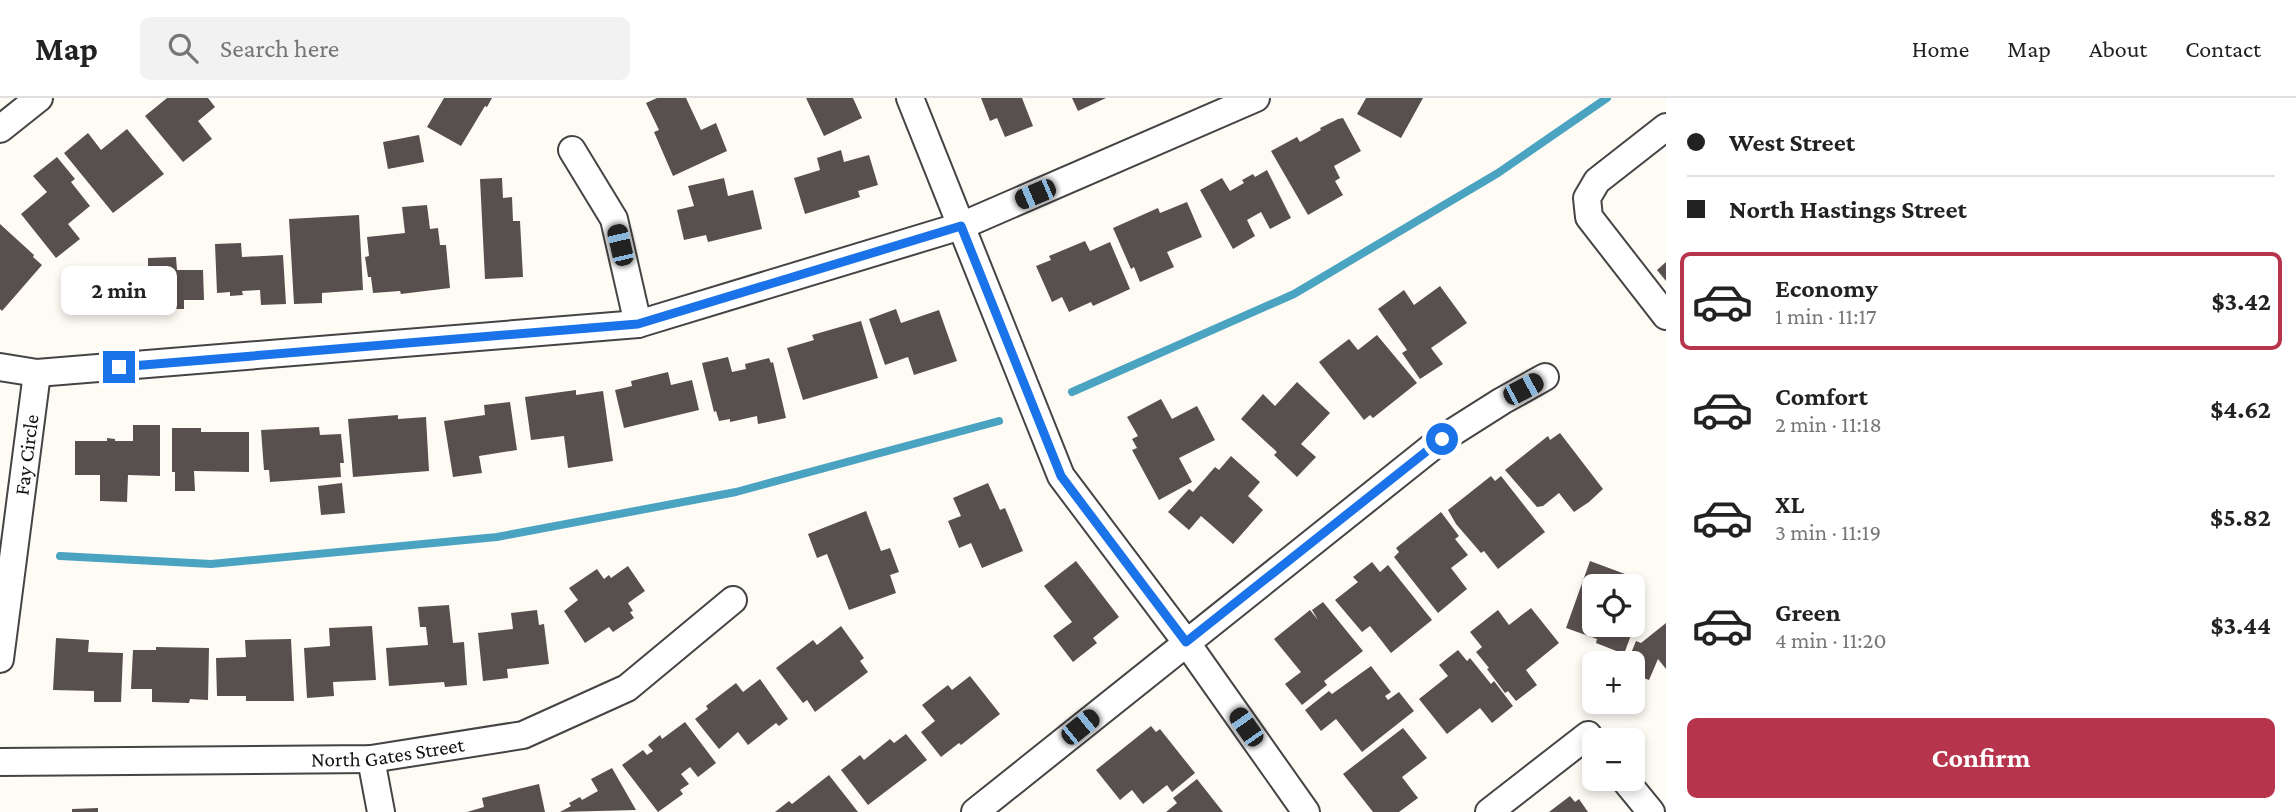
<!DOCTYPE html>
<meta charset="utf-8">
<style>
:root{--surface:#fff;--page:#f2f2f2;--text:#222;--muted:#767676;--line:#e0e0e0;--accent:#b6344c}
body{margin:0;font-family:"Crimson Pro",serif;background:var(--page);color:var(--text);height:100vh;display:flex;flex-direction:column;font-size:26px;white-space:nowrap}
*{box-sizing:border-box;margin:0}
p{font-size:23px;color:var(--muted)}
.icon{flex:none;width:38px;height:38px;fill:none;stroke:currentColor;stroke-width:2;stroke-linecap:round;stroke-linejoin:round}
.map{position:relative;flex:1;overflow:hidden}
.drawer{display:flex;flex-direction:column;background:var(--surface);width:630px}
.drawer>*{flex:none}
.guide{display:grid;align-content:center;height:154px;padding:0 21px;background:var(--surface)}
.buttons{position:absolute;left:1582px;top:476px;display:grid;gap:14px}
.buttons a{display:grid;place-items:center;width:63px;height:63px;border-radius:10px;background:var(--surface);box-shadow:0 4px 10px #0003;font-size:35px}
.end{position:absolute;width:32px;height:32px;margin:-16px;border:9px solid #1a73e8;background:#fff;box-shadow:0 0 0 4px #fff}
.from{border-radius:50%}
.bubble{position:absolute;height:49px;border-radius:10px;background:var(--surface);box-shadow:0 4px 10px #0003;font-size:23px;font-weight:700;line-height:49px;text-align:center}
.car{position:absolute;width:21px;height:42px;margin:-21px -10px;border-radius:9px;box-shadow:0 0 5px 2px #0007;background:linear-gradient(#222 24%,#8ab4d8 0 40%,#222 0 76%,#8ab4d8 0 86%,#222 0)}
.guide b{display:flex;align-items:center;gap:24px;height:66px;font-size:26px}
.guide b+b{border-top:2px solid var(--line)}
.guide i{width:18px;height:18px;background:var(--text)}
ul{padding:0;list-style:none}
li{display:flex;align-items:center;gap:21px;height:98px;margin:0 14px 10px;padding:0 7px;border:4px solid transparent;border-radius:10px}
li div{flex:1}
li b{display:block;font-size:26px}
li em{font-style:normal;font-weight:700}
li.selected{border-color:var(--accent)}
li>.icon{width:63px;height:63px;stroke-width:1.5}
.action{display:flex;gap:14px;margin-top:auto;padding:14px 21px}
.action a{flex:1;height:80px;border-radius:10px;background:var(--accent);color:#fff;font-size:28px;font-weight:700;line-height:80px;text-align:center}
header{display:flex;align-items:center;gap:42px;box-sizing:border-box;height:98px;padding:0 35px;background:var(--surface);border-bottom:2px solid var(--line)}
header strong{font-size:33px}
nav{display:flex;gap:38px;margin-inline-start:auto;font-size:24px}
.search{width:490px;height:63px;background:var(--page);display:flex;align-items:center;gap:18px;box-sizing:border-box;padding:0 24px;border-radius:10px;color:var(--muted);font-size:26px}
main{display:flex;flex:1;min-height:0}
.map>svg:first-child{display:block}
</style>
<header>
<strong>Map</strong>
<div class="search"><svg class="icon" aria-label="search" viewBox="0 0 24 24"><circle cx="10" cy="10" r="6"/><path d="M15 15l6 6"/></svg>Search here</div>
<nav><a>Home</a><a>Map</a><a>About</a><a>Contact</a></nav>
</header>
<main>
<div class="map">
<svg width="1666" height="714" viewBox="0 0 1666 714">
<rect width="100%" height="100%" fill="#fefbf5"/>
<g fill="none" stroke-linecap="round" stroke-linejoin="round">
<g stroke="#4ba3c2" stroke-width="8">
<polyline points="1072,294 1294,196 1498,75 1607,0"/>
<polyline points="60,458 211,466 497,439 736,394 999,323"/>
</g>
</g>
<g fill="#58504e">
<polygon points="167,0 208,0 215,9 198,23 212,41 183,64 145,18"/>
<polygon points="444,0 492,0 487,9 485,8 461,48 427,29"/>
<polygon points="657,0 686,0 701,32 716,25 727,53 673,78 654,34 659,32 646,5"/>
<polygon points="806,0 853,0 862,20 824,38"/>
<polygon points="981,0 1022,0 1033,28 1005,39 997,20 990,23"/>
<polygon points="1072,0 1106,0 1078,13"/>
<polygon points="1366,0 1423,0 1401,40 1357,16"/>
<polygon points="1343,20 1361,53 1334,68 1340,80 1335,83 1343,97 1308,117 1271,53 1297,39 1300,44 1321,32 1320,30 1338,21"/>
<polygon points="127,31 164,76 113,115 64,55 88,35 101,52"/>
<polygon points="419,37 424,64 388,71 383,44"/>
<polygon points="841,52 844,64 869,57 878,87 858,93 860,99 805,116 794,80 820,72 817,60"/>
<polygon points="57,59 75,81 71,84 90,108 68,126 80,141 56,160 21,116 47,94 33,78"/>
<polygon points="1267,72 1291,120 1270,131 1261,114 1247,122 1255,138 1233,151 1200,92 1222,80 1230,93 1244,85 1242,82 1253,76 1255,79"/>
<polygon points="502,80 503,100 512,99 513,123 520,123 523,179 485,181 480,81"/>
<polygon points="724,80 728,98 753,92 762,131 708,144 706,137 684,142 677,112 694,108 688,88"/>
<polygon points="1187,104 1202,139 1167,154 1174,169 1140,184 1134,169 1131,171 1113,130 1158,110 1160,115"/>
<polygon points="427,107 430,131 438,130 440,147 446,147 450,190 401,196 400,193 373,195 371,179 368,179 365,159 369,158 367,139 405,135 402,109"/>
<polygon points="359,117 363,192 322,195 322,205 294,206 289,121"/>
<polygon points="0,126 34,157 33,159 42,167 2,213 0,211"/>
<polygon points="1085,143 1090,153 1110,144 1130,191 1093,208 1091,204 1069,214 1062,199 1052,204 1036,168 1051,162 1049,158"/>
<polygon points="241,145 242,159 283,157 286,206 261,207 260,192 242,193 243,197 230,198 230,194 217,195 215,146"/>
<polygon points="176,159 177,172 203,172 204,202 184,202 184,211 126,211 125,173 148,172 148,160"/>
<polygon points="1666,164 1666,183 1657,172"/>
<polygon points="1440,188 1467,225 1431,250 1443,266 1420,281 1402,255 1407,252 1378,211 1404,192 1414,207"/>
<polygon points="896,211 901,225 939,212 957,263 914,277 908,259 885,267 869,221"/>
<polygon points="861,223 878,280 803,302 787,250 814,242 812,237"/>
<polygon points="1377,237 1417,285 1373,320 1370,317 1364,322 1319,264 1349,241 1358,252"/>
<polygon points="728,259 732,274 746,271 745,266 769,260 771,265 773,264 786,320 758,326 757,318 730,324 730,321 719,323 716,313 714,314 702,265"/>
<polygon points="668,274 671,287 692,282 699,312 624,330 615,292 632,288 631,283"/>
<polygon points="1297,284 1330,315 1301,346 1316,359 1297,379 1274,357 1277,354 1241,321 1263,296 1275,308"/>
<polygon points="576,292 576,297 603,293 613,363 568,370 564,338 531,342 525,299"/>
<polygon points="1161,301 1172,321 1197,308 1215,342 1179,360 1192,384 1159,402 1132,352 1137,350 1132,341 1138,338 1127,319"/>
<polygon points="510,304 517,352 479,358 482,375 453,379 444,323 485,317 484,307"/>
<polygon points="398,317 398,321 426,319 429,373 353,379 348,321"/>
<polygon points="133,327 160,327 160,378 128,377 127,404 100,403 100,377 75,377 75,343 107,343 107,340 115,341 115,343 133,343"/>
<polygon points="319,329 320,337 341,336 344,365 340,365 341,379 270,384 269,372 264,372 261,332"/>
<polygon points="172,330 201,330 201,334 249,334 249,374 194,373 195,393 175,393 175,374 172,374"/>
<polygon points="1560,335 1603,391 1589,404 1574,414 1559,395 1543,408 1537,409 1505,372 1548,338 1550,342"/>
<polygon points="1231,358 1260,384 1248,398 1263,412 1233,446 1201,418 1189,432 1168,414 1189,391 1193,394 1215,369 1219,372"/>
<polygon points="1491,378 1495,383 1501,378 1545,434 1498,471 1484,453 1481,455 1456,426 1448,412"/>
<polygon points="342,385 345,415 321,417 318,388"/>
<polygon points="988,385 1000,412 1005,410 1023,453 982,470 971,445 959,450 948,423 961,418 953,400"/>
<polygon points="866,413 881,453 890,450 899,474 890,477 896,495 849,512 827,456 817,460 808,436"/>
<polygon points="1441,414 1459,438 1455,441 1468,457 1451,470 1467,491 1438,515 1394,459 1399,454 1396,450"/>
<polygon points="1076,463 1119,519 1093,540 1097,545 1073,564 1053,538 1072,524 1044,488"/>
<polygon points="1590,463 1625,476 1620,488 1594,488 1594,527 1628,527 1634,529 1624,556 1596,545 1597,541 1566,530"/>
<polygon points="1372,464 1380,474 1388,467 1432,522 1391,555 1370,528 1362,534 1335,502 1358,484 1353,479"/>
<polygon points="628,468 645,493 628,505 633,513 630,514 634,520 613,534 609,529 585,545 564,513 578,502 569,490 597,471 604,481 609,477 611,480"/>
<polygon points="1323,504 1363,553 1324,583 1327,587 1302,607 1285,586 1301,574 1274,541 1310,512 1318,522 1312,512"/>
<polygon points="449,507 453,545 464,544 467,587 445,589 444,584 389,588 386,550 428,547 426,529 420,529 418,509"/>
<polygon points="1531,510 1559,545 1526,572 1537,587 1516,603 1508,593 1505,595 1487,571 1489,570 1476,554 1482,549 1470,534 1498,512 1509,527"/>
<polygon points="537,512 539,527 544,526 549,566 507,571 508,580 483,583 478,535 513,531 511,515"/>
<polygon points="1666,525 1666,571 1658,561 1649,582 1633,576 1633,565 1627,565 1636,543 1641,545"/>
<polygon points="372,528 376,582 333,584 334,598 307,600 304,550 330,548 329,530"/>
<polygon points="841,528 864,560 860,563 868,574 815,614 807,602 803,605 776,570 813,542 817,547"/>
<polygon points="56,540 89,542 88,554 123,555 121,604 94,604 94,593 53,592"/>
<polygon points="291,541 294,603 246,603 246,598 217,598 216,560 246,559 245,542"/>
<polygon points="156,549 209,550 208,602 190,601 189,605 152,604 152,591 131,591 133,552 156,552"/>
<polygon points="1458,552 1467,563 1470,560 1491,586 1494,583 1513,608 1492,625 1480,610 1447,636 1419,601 1448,578 1439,567"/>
<polygon points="1371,568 1391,594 1385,598 1388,602 1399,594 1414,613 1362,654 1336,621 1321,633 1305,612 1329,593 1332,596"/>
<polygon points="970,578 1000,616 961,647 959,645 941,659 921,634 935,623 922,607 948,587 952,592"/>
<polygon points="760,581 788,621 779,628 776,625 748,647 738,634 719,651 695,621 708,611 706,608 736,585 743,594"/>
<polygon points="685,624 716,665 698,679 690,669 681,676 689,686 680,692 683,696 658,714 622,667 643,652 647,657 653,653 648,647 660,637 662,641"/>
<polygon points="1151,628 1156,634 1160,631 1195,675 1172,694 1167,687 1143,706 1132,692 1120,702 1096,672"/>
<polygon points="1403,630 1427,660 1402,679 1418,700 1399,714 1373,714 1343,676"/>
<polygon points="906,636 927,662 868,707 841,672 860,657 864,662 890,641 894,645"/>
<polygon points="612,670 636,712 560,714 571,708 569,705 580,699 582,702 598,693 591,681"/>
<polygon points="829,677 858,714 775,714 789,703 792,706"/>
<polygon points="1197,681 1223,714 1166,714 1177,705 1173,700"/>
<polygon points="539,686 545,714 467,714 484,709 482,700"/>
<polygon points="1570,698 1575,704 1579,701 1588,714 1549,714"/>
<polygon points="98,710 98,714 72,714 72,711"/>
</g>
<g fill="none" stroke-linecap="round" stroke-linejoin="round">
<defs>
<g id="minor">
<polyline points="910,0 1061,378 1186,544 1306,714"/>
<polyline points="1666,29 1597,83 1587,100 1589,119 1666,218"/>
<polyline points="0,31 39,0"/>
<polyline points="572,52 614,121 638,226"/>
<polyline points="0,269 37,275 638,226 961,128 1256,0"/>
<path id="s1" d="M0,561l37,-286"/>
<polyline points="371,661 381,714"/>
<path id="s2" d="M0,664l371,-3 152,-24 104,-47 106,-88"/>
<polyline points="1624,681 1651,714"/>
<polyline points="975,714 1442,341 1502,303 1545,279"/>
<polyline points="1489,714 1588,637 1594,645"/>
</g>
</defs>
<use href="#minor" stroke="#444" stroke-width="30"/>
<use href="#minor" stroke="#fff" stroke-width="26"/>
</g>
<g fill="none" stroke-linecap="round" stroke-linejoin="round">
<polyline stroke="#1a73e8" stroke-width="9" points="119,269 638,226 961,128 1061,378 1186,544 1442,341"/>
</g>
<g text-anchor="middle" stroke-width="7" stroke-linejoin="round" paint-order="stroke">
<g font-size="21" fill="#111" stroke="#fff">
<text dy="7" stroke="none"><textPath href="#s1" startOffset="206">Fay Circle</textPath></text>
<text dy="7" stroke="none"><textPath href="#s2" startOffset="388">North Gates Street</textPath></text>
</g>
</g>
</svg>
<div class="buttons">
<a><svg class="icon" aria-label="locate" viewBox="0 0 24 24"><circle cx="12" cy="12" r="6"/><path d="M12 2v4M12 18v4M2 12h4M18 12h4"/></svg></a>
<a>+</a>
<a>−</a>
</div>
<i class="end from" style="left:1442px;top:341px"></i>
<i class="end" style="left:119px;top:269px"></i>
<div class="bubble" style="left:61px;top:168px;width:116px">2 min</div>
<i class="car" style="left:1035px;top:96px;rotate:247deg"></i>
<i class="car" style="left:620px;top:147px;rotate:347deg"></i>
<i class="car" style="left:1523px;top:291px;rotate:62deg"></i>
<i class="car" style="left:1080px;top:629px;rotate:51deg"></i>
<i class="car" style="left:1246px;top:629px;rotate:325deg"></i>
</div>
<section class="drawer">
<div class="guide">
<b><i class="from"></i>West Street</b>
<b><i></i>North Hastings Street</b>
</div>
<ul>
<li class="selected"><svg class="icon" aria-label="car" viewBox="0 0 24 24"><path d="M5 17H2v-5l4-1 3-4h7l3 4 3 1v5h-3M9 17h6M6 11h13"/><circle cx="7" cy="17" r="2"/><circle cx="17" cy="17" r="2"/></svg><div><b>Economy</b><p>1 min · 11:17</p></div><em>$3.42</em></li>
<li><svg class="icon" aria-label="car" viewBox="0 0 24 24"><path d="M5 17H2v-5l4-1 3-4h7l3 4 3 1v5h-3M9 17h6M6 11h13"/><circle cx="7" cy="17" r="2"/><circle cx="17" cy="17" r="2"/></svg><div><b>Comfort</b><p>2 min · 11:18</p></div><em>$4.62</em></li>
<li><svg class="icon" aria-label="car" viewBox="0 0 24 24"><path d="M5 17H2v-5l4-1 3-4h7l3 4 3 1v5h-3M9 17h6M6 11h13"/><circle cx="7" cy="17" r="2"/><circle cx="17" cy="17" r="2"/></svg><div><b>XL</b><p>3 min · 11:19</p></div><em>$5.82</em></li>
<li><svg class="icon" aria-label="car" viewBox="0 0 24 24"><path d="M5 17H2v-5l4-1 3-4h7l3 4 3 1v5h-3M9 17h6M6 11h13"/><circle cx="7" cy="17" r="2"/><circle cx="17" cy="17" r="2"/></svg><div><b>Green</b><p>4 min · 11:20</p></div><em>$3.44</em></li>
</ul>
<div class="action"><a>Confirm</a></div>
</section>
</main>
